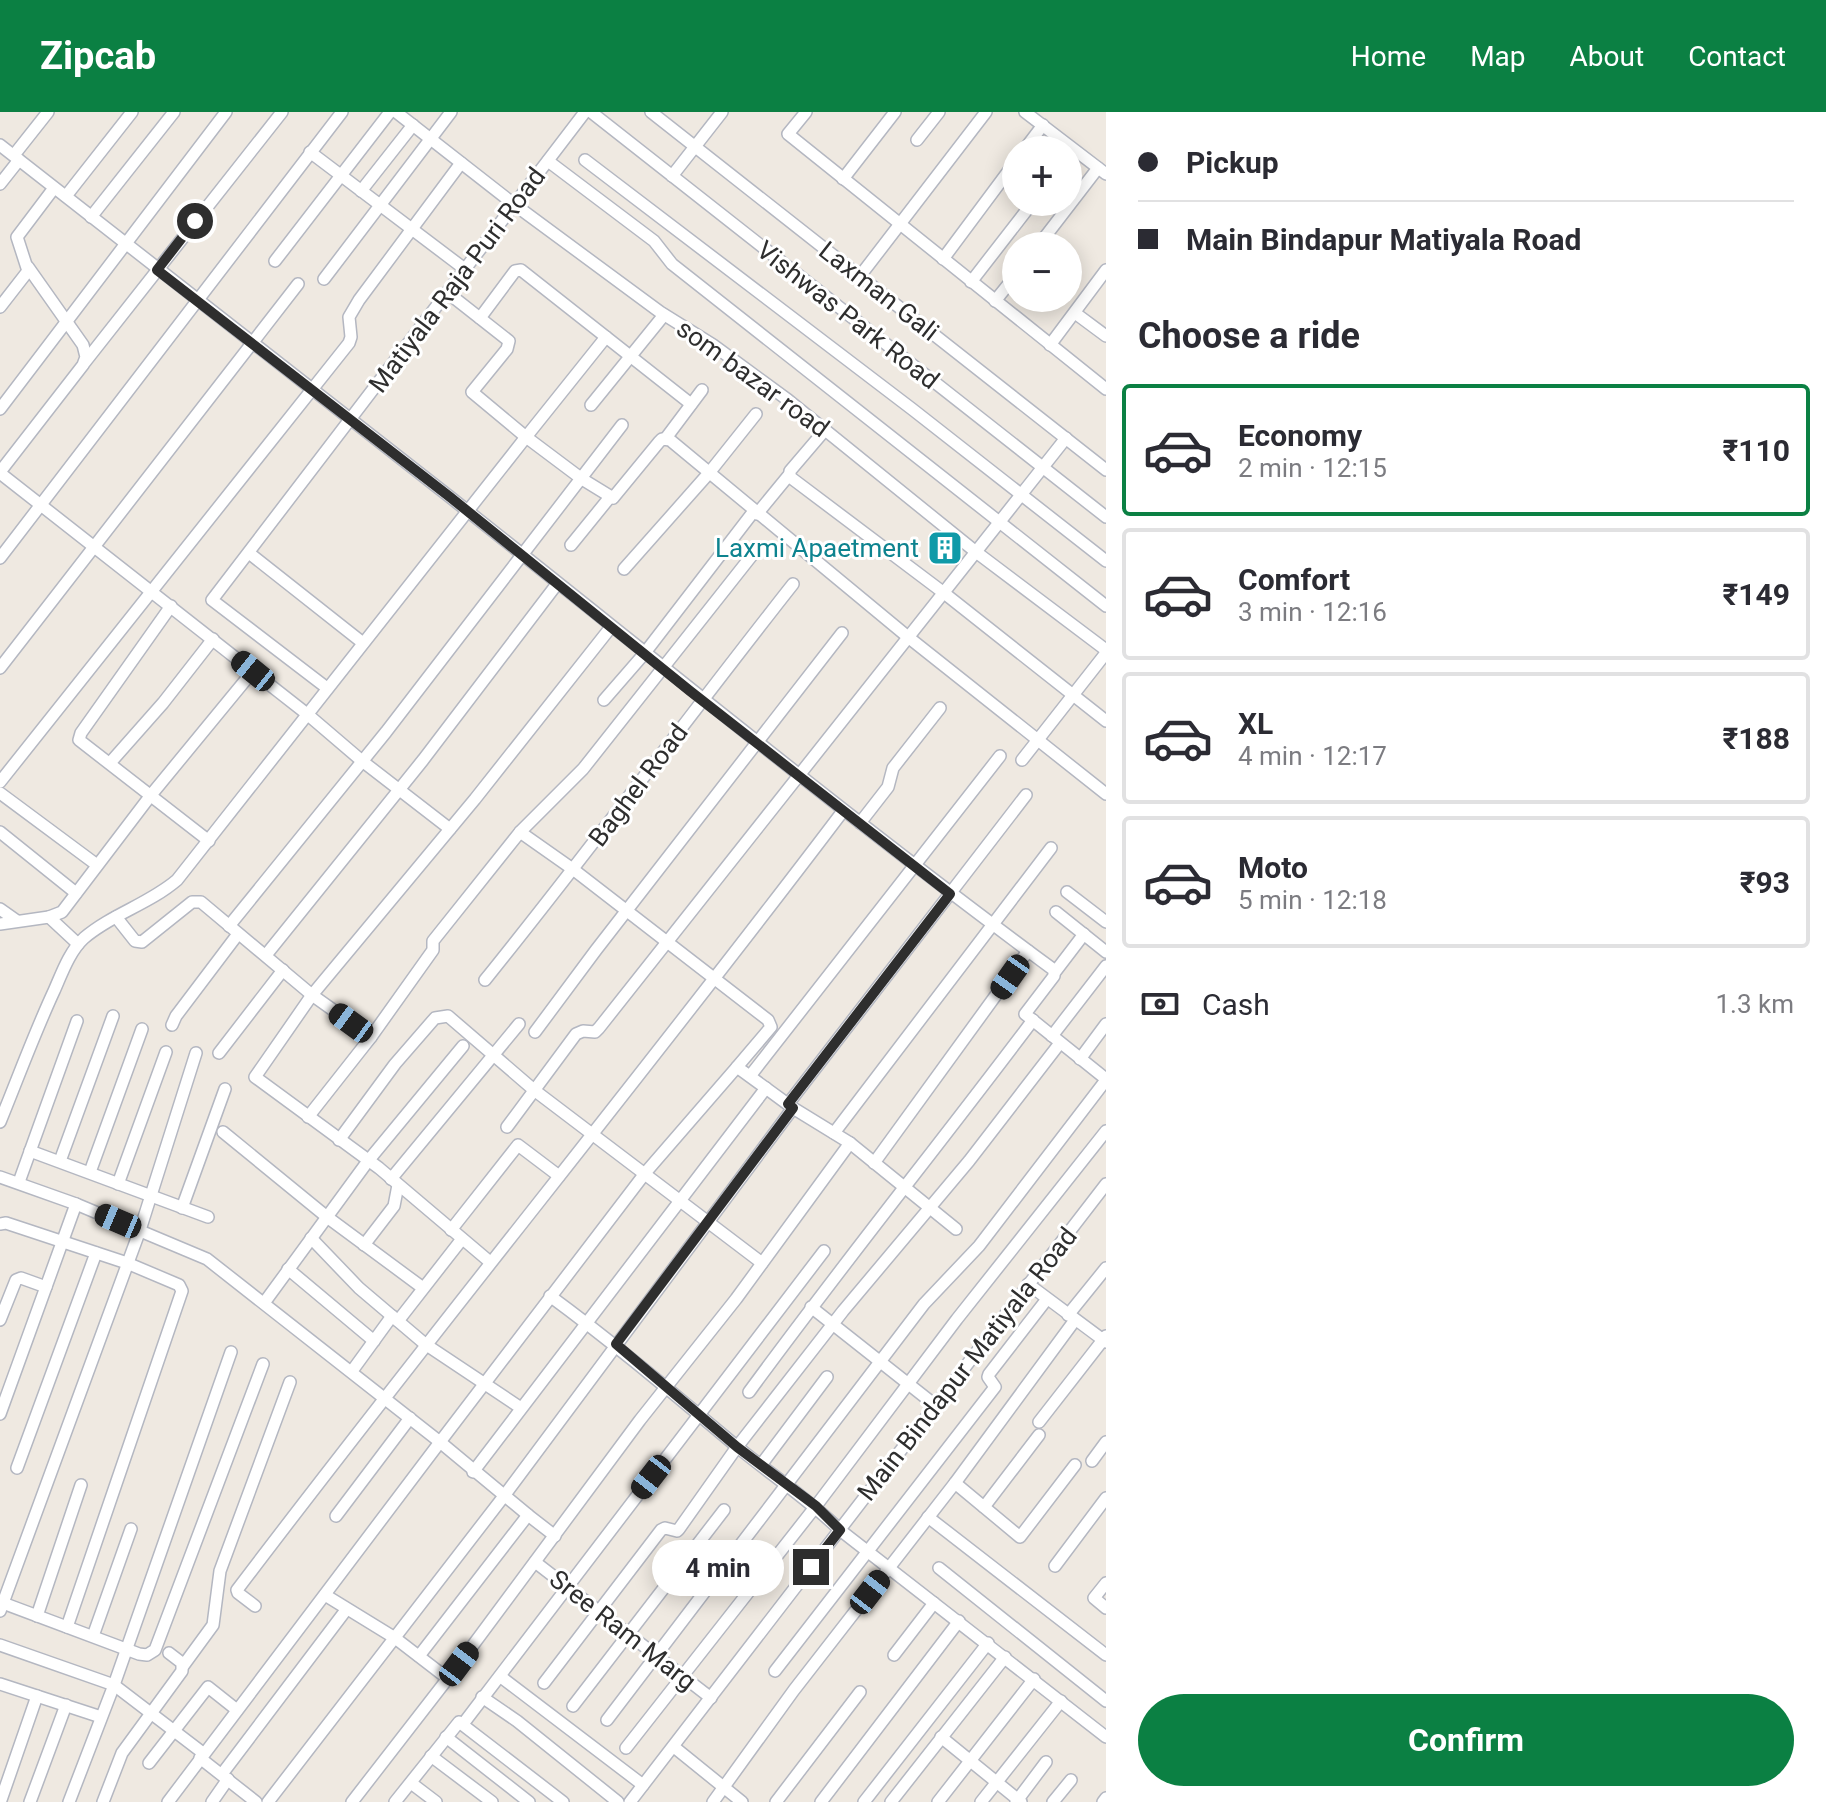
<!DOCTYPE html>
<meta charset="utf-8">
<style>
:root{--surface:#fff;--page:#f2f2f3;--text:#2b2b33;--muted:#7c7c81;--line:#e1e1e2;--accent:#0b8043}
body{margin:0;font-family:Roboto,sans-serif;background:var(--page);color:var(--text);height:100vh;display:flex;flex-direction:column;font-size:30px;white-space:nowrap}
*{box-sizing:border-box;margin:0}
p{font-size:26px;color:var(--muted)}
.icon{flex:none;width:44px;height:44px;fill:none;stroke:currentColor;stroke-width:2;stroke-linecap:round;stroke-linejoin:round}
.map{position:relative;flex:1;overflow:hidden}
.drawer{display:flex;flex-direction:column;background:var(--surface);width:720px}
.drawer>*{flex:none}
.banner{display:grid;align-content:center;height:176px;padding:0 32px;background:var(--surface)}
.buttons{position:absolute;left:1002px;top:24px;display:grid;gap:16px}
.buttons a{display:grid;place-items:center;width:80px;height:80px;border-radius:50%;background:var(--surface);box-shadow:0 4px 20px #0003;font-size:40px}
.end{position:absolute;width:36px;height:36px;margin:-18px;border:10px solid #2e2e2e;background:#fff;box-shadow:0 0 0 4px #fff}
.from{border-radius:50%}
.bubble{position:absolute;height:56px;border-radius:28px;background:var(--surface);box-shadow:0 4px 20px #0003;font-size:26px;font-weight:700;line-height:56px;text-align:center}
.car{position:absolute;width:24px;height:48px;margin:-24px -12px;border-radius:10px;box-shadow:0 0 6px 2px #0007;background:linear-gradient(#222 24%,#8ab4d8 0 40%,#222 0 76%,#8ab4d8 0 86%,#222 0)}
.banner b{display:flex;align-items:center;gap:28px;height:76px;font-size:30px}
.banner b+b{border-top:2px solid var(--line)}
.banner i{width:20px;height:20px;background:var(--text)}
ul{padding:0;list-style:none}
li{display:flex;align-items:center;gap:24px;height:132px;margin:0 16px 12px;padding:0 16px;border:4px solid var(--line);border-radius:8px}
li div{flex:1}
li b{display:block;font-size:30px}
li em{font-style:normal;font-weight:700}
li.selected{border-color:var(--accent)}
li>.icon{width:72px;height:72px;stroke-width:1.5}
h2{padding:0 32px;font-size:36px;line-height:96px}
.pay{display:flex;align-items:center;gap:20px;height:88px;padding:0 32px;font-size:30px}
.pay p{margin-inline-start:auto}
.action{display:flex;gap:16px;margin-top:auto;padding:16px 32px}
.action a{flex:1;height:92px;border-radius:48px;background:var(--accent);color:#fff;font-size:32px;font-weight:700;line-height:92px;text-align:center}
header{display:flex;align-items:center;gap:48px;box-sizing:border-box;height:112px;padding:0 40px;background:var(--accent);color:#fff}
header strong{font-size:38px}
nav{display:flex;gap:44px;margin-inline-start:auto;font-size:28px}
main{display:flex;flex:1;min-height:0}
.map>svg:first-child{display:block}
</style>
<header>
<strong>Zipcab</strong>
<nav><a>Home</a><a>Map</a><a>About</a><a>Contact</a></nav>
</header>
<main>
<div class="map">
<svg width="1106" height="1690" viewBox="0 0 1106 1690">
<rect width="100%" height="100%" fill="#efe9e1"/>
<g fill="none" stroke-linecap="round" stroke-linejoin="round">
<defs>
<g id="minor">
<polyline points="396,0 515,93 660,200 713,233 788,288 976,440 1106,538"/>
<polyline points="591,0 1106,405"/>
<polyline points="651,0 1106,358"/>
<polyline points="806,0 788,22 1106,277"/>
<polyline points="1025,0 1106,62"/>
<polyline points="917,28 939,0"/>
<path d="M0,33c150,118 301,234 450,352 201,159 398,321 604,473v6l-29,38 81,65"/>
<polyline points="1024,38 1043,13"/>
<polyline points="310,40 466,158"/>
<polyline points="14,43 48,0"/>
<polyline points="585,48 912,297 1106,449"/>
<polyline points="548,49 654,129 672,152 1106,494"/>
<polyline points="672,64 722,0"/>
<polyline points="843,67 895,0"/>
<polyline points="0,72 19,48"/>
<polyline points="361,79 413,13"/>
<polyline points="66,84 132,0"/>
<polyline points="91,105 174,0"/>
<polyline points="1038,134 1098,56"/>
<polyline points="943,147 1016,49"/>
<polyline points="275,149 390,0"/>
<polyline points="860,164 986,0"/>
<polyline points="324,167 451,0"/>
<polyline points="971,170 1033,90"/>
<polyline points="448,181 509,229 507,237 472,280 526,325 606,225"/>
<polyline points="995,189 1016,163"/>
<polyline points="0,195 28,159 17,125 54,76"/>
<polyline points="1075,201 1106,224"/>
<polyline points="480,206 515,159 521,158 691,292"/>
<polyline points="1050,233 1106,158"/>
<polyline points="85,250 282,0"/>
<polyline points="591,293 664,203"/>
<polyline points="0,297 226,0"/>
<polyline points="825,318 790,359 790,365 944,481 1106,609"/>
<polyline points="666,326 702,278"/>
<polyline points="0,360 83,253 86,245 83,233 28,155"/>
<polyline points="0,361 307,602 362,649 450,717"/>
<polyline points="757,402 789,363"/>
<polyline points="571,433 610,385"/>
<polyline points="249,441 363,531"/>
<polyline points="0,446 342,0"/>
<polyline points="624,457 709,361 756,302"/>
<polyline points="171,494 81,621 79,628 209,729"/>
<polyline points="0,556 298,172"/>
<polyline points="327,576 212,488 585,0"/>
<polyline points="604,588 644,542 754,399"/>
<polyline points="1022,648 1106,541"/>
<polyline points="110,651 163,591 213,527"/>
<polyline points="0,670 349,231 351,225 349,205 359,188 461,51"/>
<polyline points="0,681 97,753"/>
<polyline points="860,711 888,675 893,656 940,596"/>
<polyline points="0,720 76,781"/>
<polyline points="520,720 574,758 768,908 771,915 737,955 793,996 850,1031 956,1117"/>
<polyline points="1067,780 1106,810"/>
<polyline points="0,797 17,809"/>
<polyline points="1056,800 1106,840"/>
<polyline points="49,805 62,800 151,683 253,559"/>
<polyline points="116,805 135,829 142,830 192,790 201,790 312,883 371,925"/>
<polyline points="0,812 49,805 78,832"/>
<polyline points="229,814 386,620 622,313"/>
<polyline points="266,843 423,648 557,472"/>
<polyline points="1055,860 1084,822"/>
<path d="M485,868c105,-130 204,-264 308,-396"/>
<polyline points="172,913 176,904 238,822"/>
<polyline points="535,920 596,838 842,521"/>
<polyline points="1052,924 1106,854"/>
<polyline points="219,941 283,858"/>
<polyline points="1080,947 1106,912"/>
<polyline points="750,964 1000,644"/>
<polyline points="788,992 1026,683"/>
<polyline points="308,1005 371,925 433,838 433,829 520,720 583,657 753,442"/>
<path d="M0,1010c18,-44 34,-88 54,-131 8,-18 15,-39 30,-53 28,-24 65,-34 93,-58l349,-443 56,42 31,19 46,-56 3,-3 8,1 238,197 198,157"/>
<polyline points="507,1015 576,922 583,919 595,920 599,916 1066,326"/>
<polyline points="223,1020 327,1105 423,1176"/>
<polyline points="834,1021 1051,736"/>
<polyline points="339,1028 395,952 435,906 448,904 534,978 762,1151"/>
<polyline points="30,1039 208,1105"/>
<polyline points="60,1049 113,904"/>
<polyline points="874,1051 1028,839"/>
<polyline points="90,1060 142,917"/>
<polyline points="0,1065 76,1092 207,1147 440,1330 646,1060 737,955"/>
<polyline points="391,1067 519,912"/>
<polyline points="19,1070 77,909"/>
<polyline points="118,1072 166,940"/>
<polyline points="182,1096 225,977"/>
<polyline points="0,1112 6,1111 127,1151 179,1173 182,1179 67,1515"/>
<polyline points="451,1118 518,1033 559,1064"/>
<polyline points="311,1126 359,1176 425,1232 521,1296"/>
<polyline points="364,1133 394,1094 398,1073"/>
<polyline points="490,1150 379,1056 255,965 312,883 475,687 611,515"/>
<polyline points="288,1157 374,1229"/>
<polyline points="1028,1172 1106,1230"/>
<path d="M550,1184c64,47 124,98 185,149 35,29 72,53 105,85l266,207"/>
<polyline points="264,1191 368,1049 463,934"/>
<polyline points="811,1195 935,1293"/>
<polyline points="1068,1203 1106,1156"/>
<polyline points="0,1208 16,1168 21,1166 46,1175"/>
<polyline points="398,1209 462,1127"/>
<polyline points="352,1259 392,1204"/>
<path d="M749,1280c92,-126 190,-247 284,-372"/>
<polyline points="0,1302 76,1092"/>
<polyline points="1039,1310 1106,1224"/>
<polyline points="1092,1349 1106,1330"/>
<polyline points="761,1353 827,1265"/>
<polyline points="17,1356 96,1141"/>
<polyline points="473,1360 766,976"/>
<polyline points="955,1371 1020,1425 1075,1353"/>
<polyline points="984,1395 1039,1323"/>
<polyline points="336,1404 410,1306"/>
<polyline points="928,1405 1106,1543"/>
<polyline points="535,1450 711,1586"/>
<polyline points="1055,1454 1106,1386"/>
<polyline points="939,1456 1106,1589"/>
<polyline points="1106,1471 1094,1486 1106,1496"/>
<polyline points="325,1483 395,1526 447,1566"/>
<polyline points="0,1490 139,1542 147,1543 155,1538 263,1252"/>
<path d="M255,1494l-17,-13 -1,-3c199,-263 408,-517 606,-779"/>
<polyline points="0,1499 140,1118 196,941"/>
<polyline points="37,1504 81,1373"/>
<polyline points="93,1524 131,1417"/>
<polyline points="0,1533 114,1573 203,1641"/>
<polyline points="894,1543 934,1491"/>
<polyline points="419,1544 528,1403 555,1424"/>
<polyline points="183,1554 213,1513 220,1459 290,1270"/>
<polyline points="775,1559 995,1275 988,1265 989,1262 1047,1187"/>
<polyline points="501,1565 643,1673"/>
<polyline points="544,1571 661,1418 665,1416 677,1419 679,1417 737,1335 843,1199 969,1049 1060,931"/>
<polyline points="0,1572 101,1605"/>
<polyline points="482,1585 517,1609 618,1690"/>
<polyline points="573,1594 724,1398"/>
<polyline points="607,1608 924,1192 979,1134 1106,968"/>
<polyline points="463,1612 824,1139"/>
<polyline points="446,1625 529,1690"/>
<polyline points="941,1625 1021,1690"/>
<polyline points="674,1635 742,1690"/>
<polyline points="626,1636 816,1394 957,1207 1106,1019"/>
<polyline points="431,1644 492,1690"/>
<polyline points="200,1646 256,1690"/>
<polyline points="149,1651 208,1575 237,1598"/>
<polyline points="222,1662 346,1498"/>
<polyline points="411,1671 436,1690"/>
<polyline points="1,1688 37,1584"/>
<polyline points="30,1690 66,1593"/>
<polyline points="69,1690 114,1573 231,1240"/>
<polyline points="103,1690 122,1641 182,1559 182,1551 169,1541"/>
<polyline points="168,1690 440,1330 528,1403"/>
<polyline points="212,1690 228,1667"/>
<polyline points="268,1690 504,1384 793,996"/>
<polyline points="352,1690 459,1552 640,1308 736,1187 850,1031"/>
<polyline points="395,1690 459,1610 563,1690"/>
<polyline points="630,1690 1106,1072"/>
<polyline points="713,1690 794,1578 955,1371 1075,1208"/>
<polyline points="776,1690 860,1580"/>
<polyline points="821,1690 959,1509"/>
<polyline points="864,1690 988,1531"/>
<polyline points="891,1690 1005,1545"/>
<polyline points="938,1690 1034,1567"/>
<polyline points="981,1690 1061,1589"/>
<polyline points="1016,1690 1046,1650"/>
<polyline points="1053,1690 1071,1668"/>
<polyline points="1103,1690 1106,1686"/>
</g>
</defs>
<use href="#minor" stroke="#b4b7c1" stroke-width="14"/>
<use href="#minor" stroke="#fff" stroke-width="11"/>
</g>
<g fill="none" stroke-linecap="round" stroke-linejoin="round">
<polyline stroke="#2e2e2e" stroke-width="10" points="195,109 157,158 450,385 690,579 950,782 788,992 793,996 616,1232 737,1335 816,1394 840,1418 811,1455"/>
</g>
<defs>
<symbol id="building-square" viewBox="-11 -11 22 22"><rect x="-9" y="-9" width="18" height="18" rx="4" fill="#0f9aa8" stroke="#fff"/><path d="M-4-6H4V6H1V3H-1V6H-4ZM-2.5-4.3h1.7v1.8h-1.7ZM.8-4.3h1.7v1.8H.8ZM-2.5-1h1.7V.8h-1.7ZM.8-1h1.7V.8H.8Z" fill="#fff"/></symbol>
</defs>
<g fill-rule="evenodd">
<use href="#building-square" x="925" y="416" width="40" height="40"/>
</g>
<g text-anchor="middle" stroke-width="6" stroke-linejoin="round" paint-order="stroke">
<g font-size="26" fill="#2e2e2e" stroke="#fff">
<text transform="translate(457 168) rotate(-53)" y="9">Matiyala Raja Puri Road</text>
<text transform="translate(879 179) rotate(38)" y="9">Laxman Gali</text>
<text transform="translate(848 203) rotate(38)" y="9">Vishwas Park Road</text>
<text transform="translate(753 266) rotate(36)" y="9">som bazar road</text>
<text transform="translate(638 673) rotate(-53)" y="9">Baghel Road</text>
<text transform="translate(967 1252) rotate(-52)" y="9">Main Bindapur Matiyala Road</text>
<text transform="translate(623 1518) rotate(38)" y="9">Sree Ram Marg</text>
</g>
<g font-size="26" fill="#0d838f" stroke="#fff" text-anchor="end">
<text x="919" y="445">Laxmi Apaetment</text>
</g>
</g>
</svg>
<div class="buttons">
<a>+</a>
<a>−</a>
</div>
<i class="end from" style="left:195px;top:109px"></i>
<i class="end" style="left:811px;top:1455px"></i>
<div class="bubble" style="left:652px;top:1428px;width:132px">4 min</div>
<i class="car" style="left:253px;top:559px;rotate:309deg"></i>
<i class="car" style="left:1010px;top:865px;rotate:215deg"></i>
<i class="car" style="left:351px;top:911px;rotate:306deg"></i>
<i class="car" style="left:118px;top:1109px;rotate:293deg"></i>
<i class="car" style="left:651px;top:1365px;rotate:218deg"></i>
<i class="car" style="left:870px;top:1480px;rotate:38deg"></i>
<i class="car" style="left:459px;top:1552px;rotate:37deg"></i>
</div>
<section class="drawer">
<div class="banner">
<b><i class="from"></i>Pickup</b>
<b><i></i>Main Bindapur Matiyala Road</b>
</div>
<h2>Choose a ride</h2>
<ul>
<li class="selected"><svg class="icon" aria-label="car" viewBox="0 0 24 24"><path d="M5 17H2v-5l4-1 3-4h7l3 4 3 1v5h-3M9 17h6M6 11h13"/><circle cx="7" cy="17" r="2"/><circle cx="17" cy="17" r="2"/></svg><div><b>Economy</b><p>2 min · 12:15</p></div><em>₹110</em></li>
<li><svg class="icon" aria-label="car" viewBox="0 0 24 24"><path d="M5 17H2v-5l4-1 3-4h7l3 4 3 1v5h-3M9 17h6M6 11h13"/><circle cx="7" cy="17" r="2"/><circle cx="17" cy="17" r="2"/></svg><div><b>Comfort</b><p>3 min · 12:16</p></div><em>₹149</em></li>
<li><svg class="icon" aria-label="car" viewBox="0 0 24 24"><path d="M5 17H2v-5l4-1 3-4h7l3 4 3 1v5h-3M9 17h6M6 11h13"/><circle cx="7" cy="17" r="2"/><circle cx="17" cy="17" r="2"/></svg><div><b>XL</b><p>4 min · 12:17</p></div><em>₹188</em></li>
<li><svg class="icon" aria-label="car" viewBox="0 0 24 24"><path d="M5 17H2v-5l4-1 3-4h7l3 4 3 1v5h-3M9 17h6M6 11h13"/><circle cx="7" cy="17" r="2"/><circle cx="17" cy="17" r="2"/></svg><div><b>Moto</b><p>5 min · 12:18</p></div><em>₹93</em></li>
</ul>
<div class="pay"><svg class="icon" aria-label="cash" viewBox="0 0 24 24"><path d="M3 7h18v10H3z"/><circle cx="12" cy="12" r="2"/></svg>Cash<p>1.3 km</p></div>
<div class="action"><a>Confirm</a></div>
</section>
</main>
